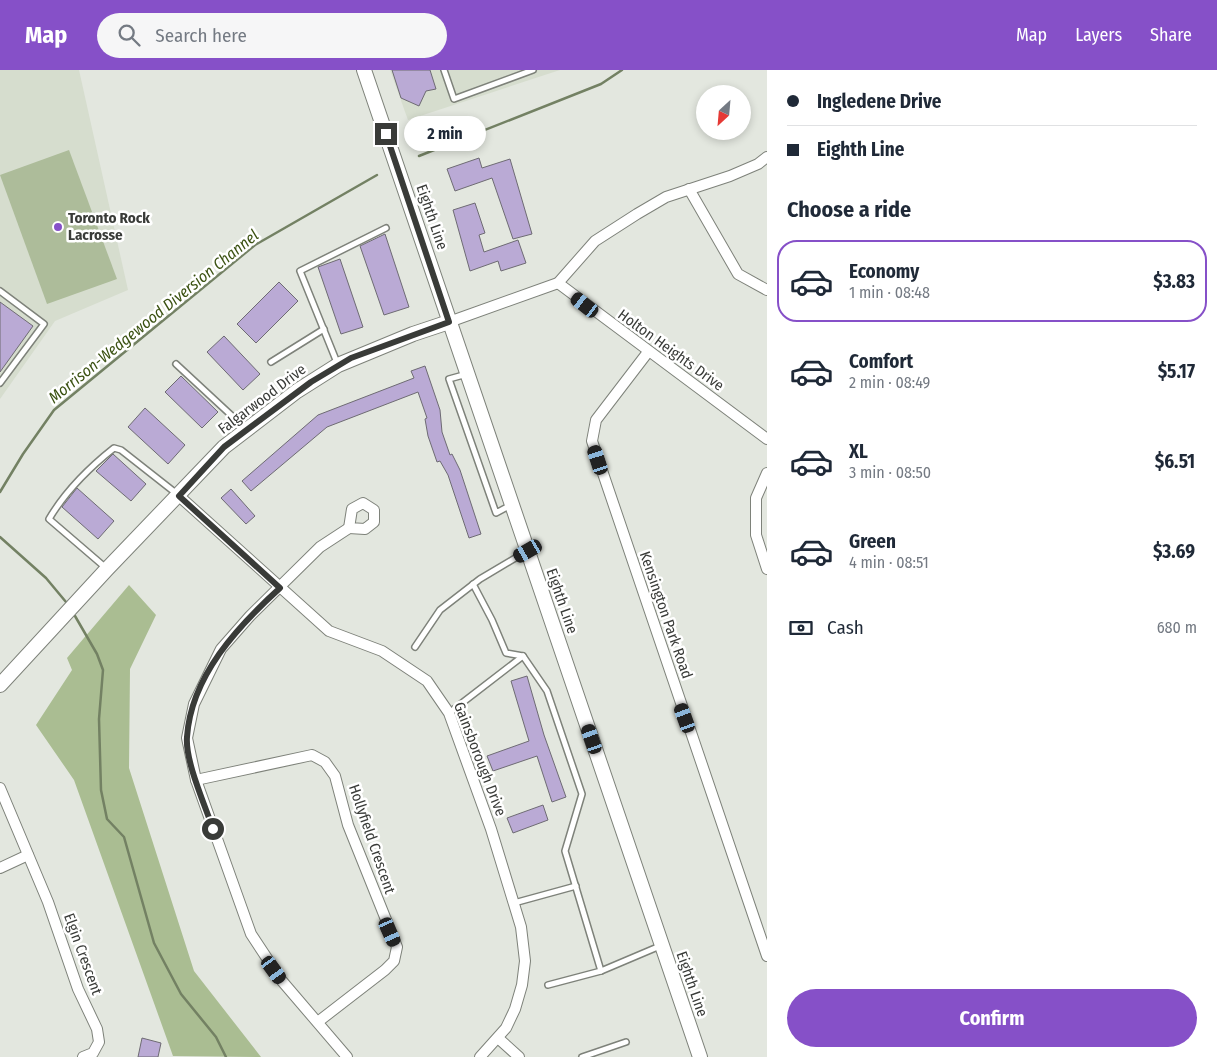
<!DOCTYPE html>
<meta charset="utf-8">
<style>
:root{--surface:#fff;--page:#f6f6f7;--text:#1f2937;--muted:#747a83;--line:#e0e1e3;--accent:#8650c8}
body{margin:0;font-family:"Fira Sans Condensed",sans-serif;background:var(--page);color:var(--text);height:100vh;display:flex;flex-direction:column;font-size:19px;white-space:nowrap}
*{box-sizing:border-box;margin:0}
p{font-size:16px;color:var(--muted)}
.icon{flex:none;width:28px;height:28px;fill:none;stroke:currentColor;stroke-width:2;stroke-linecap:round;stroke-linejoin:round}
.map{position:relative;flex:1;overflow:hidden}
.panel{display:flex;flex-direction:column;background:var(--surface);width:450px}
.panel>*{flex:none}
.hud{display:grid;align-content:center;height:110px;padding:0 20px;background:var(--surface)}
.needle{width:32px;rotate:206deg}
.tools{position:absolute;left:696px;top:15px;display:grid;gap:10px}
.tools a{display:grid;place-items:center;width:55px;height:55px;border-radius:50%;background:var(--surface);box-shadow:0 2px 8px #0003;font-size:25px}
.end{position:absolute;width:22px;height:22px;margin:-11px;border:6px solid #393b38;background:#fff;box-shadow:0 0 0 2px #fff}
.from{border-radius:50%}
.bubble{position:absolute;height:35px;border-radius:18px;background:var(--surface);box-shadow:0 2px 8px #0003;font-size:16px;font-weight:700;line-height:35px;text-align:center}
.car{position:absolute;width:15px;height:30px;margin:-15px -8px;border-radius:6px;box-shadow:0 0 4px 1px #0007;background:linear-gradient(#222 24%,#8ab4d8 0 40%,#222 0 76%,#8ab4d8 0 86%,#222 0)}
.hud b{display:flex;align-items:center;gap:18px;height:48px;font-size:19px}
.hud b+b{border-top:1px solid var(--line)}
.hud i{width:12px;height:12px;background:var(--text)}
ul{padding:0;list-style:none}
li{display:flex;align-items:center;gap:15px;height:82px;margin:0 10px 8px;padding:0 10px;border:2px solid transparent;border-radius:20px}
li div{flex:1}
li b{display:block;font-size:19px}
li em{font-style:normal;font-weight:700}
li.on{border-color:var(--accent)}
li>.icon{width:45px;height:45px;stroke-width:1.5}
h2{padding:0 20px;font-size:22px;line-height:60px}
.pay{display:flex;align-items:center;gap:12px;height:55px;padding:0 20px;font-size:19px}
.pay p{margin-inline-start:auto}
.cta{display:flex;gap:10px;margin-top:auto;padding:10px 20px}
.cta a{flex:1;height:58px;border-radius:30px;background:var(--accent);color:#fff;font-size:20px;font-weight:700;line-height:58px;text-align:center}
header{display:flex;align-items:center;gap:30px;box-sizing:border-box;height:70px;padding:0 25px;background:var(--accent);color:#fff}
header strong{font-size:24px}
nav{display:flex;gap:28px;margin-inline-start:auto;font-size:18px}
.search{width:350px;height:45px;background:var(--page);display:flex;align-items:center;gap:12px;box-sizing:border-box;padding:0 18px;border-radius:28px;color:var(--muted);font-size:19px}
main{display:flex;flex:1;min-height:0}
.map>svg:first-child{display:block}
</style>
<header>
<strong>Map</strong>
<div class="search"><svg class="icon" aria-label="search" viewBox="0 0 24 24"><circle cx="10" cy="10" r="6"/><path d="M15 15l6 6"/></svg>Search here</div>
<nav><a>Map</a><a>Layers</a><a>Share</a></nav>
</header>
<main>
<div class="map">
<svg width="767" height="987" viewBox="0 0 767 987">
<rect width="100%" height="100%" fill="#e3e7df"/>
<g fill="#d6ddce">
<polygon points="0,0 79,0 128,220 55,251 0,329"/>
<polygon points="390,0 560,0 408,50"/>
</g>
<polygon fill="#adbc9a" points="69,80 117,209 47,234 0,105"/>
<polygon fill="#aabd92" points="129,515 156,545 130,599 129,698 194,901 261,987 173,986 74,710 36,655 72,600 67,588"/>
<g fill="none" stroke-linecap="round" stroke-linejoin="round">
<g stroke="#738163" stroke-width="2.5">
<polyline points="419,86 601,14 622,0"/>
<polyline points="0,422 23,384 54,340 255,175 377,105"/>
<polyline points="0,467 46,508 66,532"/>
<polyline points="75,546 97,584 103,600 99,649 101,720 107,749 124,767 154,873 181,924 216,967 226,987"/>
</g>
</g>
<g fill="#baaad5" stroke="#6e6b73">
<polygon points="392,0 430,0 436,19 426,21 419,36 401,28"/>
<polygon points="479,88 482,98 510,89 532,164 513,169 492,108 455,121 447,99"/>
<polygon points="475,133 485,163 479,165 484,182 518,170 526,193 501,201 498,191 470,201 453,140"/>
<polygon points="385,164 409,237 384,245 360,176"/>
<polygon points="340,189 363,257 341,264 318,197"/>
<polygon points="279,212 298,231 256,273 237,254"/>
<polygon points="0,232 33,256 0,302"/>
<polygon points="224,266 260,304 243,320 207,282"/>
<polygon points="425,296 440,340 442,362 450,385 452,384 460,400 481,464 469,468 448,405 440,391 437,392 428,366 425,349 427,348 418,322 327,357 251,421 242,411 318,345 414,308 411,301"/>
<polygon points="181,306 218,342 202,358 165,322"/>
<polygon points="145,338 185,375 168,394 128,357"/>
<polygon points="113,384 146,414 131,431 96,401"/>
<polygon points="77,418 114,451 98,469 62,437"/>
<polygon points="231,419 255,446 246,454 221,428"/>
<polygon points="527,606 544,665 566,727 552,732 537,686 493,701 487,686 529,671 511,611"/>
<polygon points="543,735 548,750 513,763 507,748"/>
<polygon points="142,968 161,973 158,987 138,987"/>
</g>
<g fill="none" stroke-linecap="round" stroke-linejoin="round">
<defs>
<g id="lane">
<polyline points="444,0 454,29 533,0"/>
<polyline points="0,221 44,254 0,313"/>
<polyline points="271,292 324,259"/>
<polyline points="176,294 245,358"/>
<polyline points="338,295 300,201 386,158"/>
<polyline points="467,304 449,309 496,443 511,435"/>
<path d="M106,498l-57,-49c16,-27 41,-52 65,-71l7,2 56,44"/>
<polyline points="473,514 492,550 506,583 523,586 547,621 582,724 565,781 601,901"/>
<polyline points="415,577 440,540 480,509 527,481"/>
<polyline points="449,643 523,586"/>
<polyline points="514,833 576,816"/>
<polyline points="548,915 601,901 660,876"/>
<polyline points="582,987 626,972"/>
</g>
<g id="street">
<polyline points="689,119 738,204 767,220"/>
<polyline points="558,213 767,369"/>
<polyline points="449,252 558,213 595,171 637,144 666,127 730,106 758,94 767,87"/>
<polyline points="648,282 596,350 592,371 767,886"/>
<polyline points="767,403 756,428 756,465 767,499"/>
<polyline points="179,426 329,561 382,581 427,611 449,643 491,759 521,857 525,891 522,915 515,939 506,958 480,987"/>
<polygon points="363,433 374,440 374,452 365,459 349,458 352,439"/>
<polyline points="196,710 312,685 325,692 335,706 348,755 397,877 394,891 385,900 319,951"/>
<polyline points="0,718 48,832 78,919 97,959 99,972 93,983 83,987"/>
<polyline points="0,798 28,785"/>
<polyline points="498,968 519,987"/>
<polyline points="347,987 282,911 251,864 196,710 187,668 194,634 221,579 250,546 320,477 349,458"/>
</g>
<g id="secondary">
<polyline points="364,0 700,987"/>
<polyline points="0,615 107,499 224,377 297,321 338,295 413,264 449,252"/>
</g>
</defs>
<use href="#lane" stroke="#7e827a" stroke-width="8"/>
<use href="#street" stroke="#7e827a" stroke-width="12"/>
<use href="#secondary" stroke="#7e827a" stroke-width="16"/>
<use href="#lane" stroke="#fff" stroke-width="5"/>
<use href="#street" stroke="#fff" stroke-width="10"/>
<use href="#secondary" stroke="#fff" stroke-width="14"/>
</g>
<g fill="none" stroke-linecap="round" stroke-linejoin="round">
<path stroke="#393b38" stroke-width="6" d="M213,759c-8,-24 -28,-68 -26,-92 4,-61 51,-111 93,-149l-101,-92 45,-49 87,-65 40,-24 98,-36 -63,-188"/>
</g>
<circle fill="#8650c8" stroke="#fff" stroke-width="2" cx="58" cy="157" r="5"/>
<g text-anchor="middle" stroke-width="5" stroke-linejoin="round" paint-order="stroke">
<g font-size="15" fill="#393b38" stroke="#fff">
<text transform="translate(432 147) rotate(71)" y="5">Eighth Line</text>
<text transform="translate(671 280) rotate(36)" y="5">Holton Heights Drive</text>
<text transform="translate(262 329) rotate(-37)" y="5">Falgarwood Drive</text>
<text transform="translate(562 531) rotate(71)" y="5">Eighth Line</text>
<text transform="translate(666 545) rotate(71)" y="5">Kensington Park Road</text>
<text transform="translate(480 689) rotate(69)" y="5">Gainsborough Drive</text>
<text transform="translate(372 769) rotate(71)" y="5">Hollyfield Crescent</text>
<text transform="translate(83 884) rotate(70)" y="5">Elgin Crescent</text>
<text transform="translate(692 914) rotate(71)" y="5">Eighth Line</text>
</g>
<g font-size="15" font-weight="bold" fill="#393b38" stroke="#fff" text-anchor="start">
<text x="68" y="153">Toronto Rock<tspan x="68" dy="17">Lacrosse</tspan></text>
</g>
<g font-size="16" font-style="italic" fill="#3b5212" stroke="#fff">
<text transform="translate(153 246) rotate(-39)" y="6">Morrison-Wedgewood Diversion Channel</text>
</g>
</g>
</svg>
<div class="tools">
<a><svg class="needle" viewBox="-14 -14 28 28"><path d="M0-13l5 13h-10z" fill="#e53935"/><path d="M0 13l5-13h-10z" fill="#747a83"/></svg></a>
</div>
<i class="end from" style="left:213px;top:759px"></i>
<i class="end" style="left:386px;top:64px"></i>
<div class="bubble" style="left:404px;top:46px;width:82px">2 min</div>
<i class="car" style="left:585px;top:235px;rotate:308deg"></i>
<i class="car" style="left:598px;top:390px;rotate:342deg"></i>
<i class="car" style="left:528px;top:481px;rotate:240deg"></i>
<i class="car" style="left:685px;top:648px;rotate:340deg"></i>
<i class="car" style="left:592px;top:669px;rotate:341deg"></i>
<i class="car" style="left:390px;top:862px;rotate:156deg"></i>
<i class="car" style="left:274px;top:900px;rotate:144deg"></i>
</div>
<section class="panel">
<div class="hud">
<b><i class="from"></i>Ingledene Drive</b>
<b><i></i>Eighth Line</b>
</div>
<h2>Choose a ride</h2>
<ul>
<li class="on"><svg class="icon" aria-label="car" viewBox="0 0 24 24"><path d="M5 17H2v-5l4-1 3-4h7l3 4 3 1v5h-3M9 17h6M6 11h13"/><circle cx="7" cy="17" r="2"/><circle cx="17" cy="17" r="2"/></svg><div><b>Economy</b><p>1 min · 08:48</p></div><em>$3.83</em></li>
<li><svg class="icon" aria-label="car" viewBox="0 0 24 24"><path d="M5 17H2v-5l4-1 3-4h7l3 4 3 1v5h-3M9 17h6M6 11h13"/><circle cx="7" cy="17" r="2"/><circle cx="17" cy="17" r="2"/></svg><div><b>Comfort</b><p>2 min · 08:49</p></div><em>$5.17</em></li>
<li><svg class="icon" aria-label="car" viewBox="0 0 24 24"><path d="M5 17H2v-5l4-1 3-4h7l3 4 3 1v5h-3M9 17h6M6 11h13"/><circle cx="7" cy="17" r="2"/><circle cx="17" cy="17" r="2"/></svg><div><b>XL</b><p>3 min · 08:50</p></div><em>$6.51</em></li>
<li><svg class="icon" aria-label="car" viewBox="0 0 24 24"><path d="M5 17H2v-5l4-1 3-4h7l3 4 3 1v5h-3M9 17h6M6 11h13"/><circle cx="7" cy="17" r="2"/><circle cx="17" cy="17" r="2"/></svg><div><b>Green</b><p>4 min · 08:51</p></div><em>$3.69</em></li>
</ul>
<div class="pay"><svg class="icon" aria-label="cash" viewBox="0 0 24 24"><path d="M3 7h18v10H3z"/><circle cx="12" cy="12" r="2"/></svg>Cash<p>680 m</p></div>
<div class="cta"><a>Confirm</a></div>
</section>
</main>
